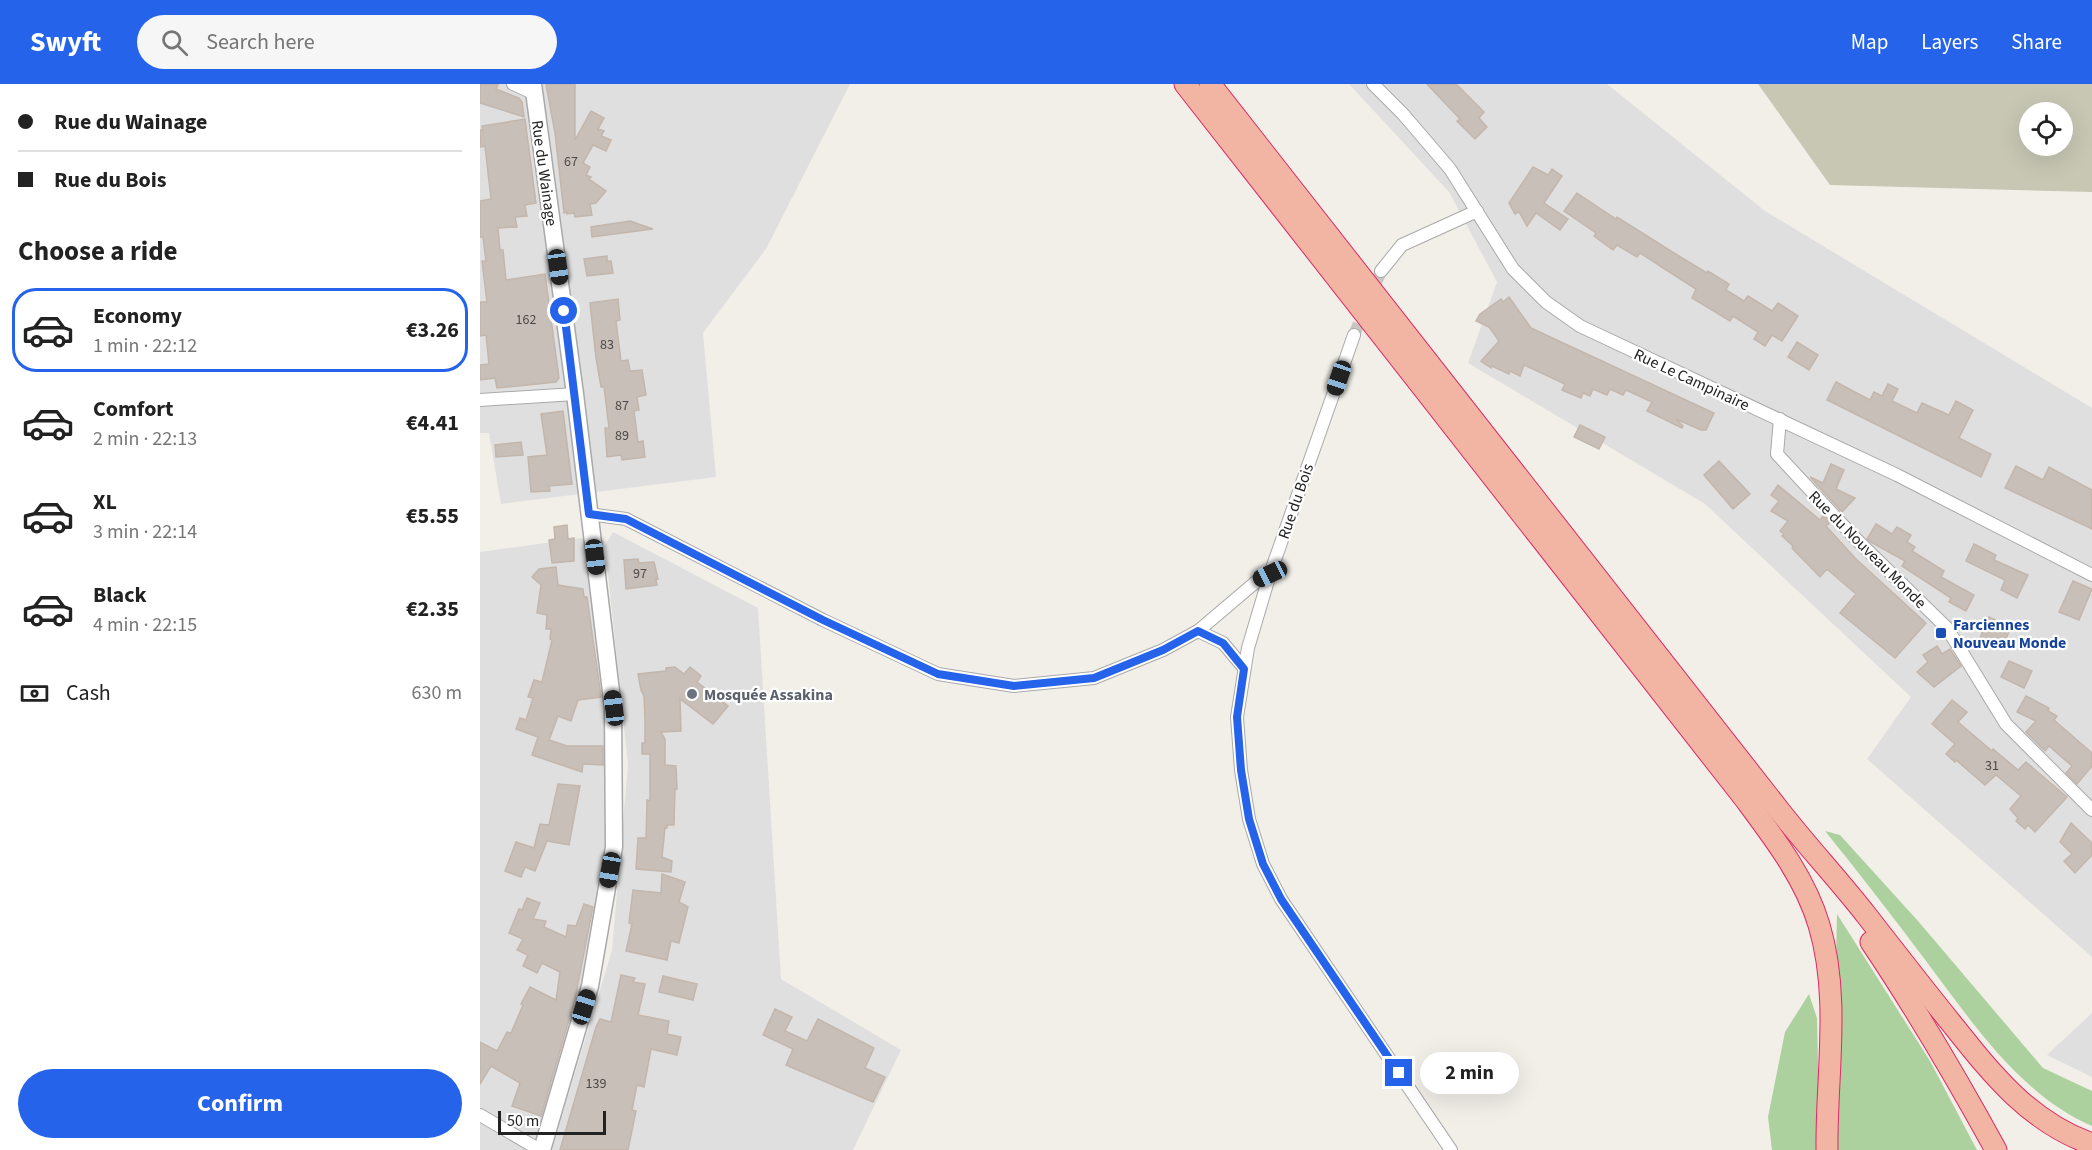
<!DOCTYPE html>
<meta charset="utf-8">
<style>
:root{--surface:#fff;--page:#f6f6f6;--text:#222;--muted:#767676;--line:#e0e0e0;--accent:#2563eb}
body{margin:0;font-family:"Source Sans 3",sans-serif;background:var(--page);color:var(--text);height:100vh;display:flex;flex-direction:column;font-size:22px;white-space:nowrap}
*{box-sizing:border-box;margin:0}
p{font-size:20px;color:var(--muted)}
.icon{flex:none;width:33px;height:33px;fill:none;stroke:currentColor;stroke-width:2;stroke-linecap:round;stroke-linejoin:round}
.map{position:relative;flex:1;overflow:hidden}
.side{display:flex;flex-direction:column;background:var(--surface);width:480px}
.side>*{flex:none}
.guide{display:grid;align-content:center;height:132px;padding:0 18px;background:var(--surface)}
.buttons{position:absolute;left:1539px;top:18px;display:grid;gap:12px}
.buttons a{display:grid;place-items:center;width:54px;height:54px;border-radius:50%;background:var(--surface);box-shadow:0 6px 24px #0002;font-size:30px}
.scale{position:absolute;left:18px;bottom:15px;width:108px;box-sizing:border-box;padding-left:6px;border:3px solid #222;border-top:0;font-size:16px;line-height:21px;white-space:nowrap;color:#222;-webkit-text-stroke:4px #fff;paint-order:stroke}
.end{position:absolute;width:27px;height:27px;margin:-14px;border:8px solid #2563eb;background:#fff;box-shadow:0 0 0 3px #fff}
.from{border-radius:50%}
.bubble{position:absolute;height:42px;border-radius:21px;background:var(--surface);box-shadow:0 6px 24px #0002;font-size:20px;font-weight:700;line-height:42px;text-align:center}
.car{position:absolute;width:18px;height:36px;margin:-18px -9px;border-radius:8px;box-shadow:0 0 4px 2px #0007;background:linear-gradient(#222 24%,#8ab4d8 0 40%,#222 0 76%,#8ab4d8 0 86%,#222 0)}
.guide b{display:flex;align-items:center;gap:21px;height:57px;font-size:22px}
.guide b+b{border-top:2px solid var(--line)}
.guide i{width:15px;height:15px;background:var(--text)}
ul{padding:0;list-style:none}
li{display:flex;align-items:center;gap:18px;height:84px;margin:0 12px 9px;padding:0 6px;border:3px solid transparent;border-radius:24px}
li div{flex:1}
li b{display:block;font-size:22px}
li em{font-style:normal;font-weight:700}
li.selected{border-color:var(--accent)}
li>.icon{width:54px;height:54px;stroke-width:1.5}
h2{padding:0 18px;font-size:27px;line-height:72px}
.pay{display:flex;align-items:center;gap:15px;height:66px;padding:0 18px;font-size:22px}
.pay p{margin-inline-start:auto}
.button{display:flex;gap:12px;margin-top:auto;padding:12px 18px}
.button a{flex:1;height:69px;border-radius:36px;background:var(--accent);color:#fff;font-size:24px;font-weight:700;line-height:69px;text-align:center}
header{display:flex;align-items:center;gap:36px;box-sizing:border-box;height:84px;padding:0 30px;background:var(--accent);color:#fff}
header strong{font-size:28px}
nav{display:flex;gap:33px;margin-inline-start:auto;font-size:21px}
.search{width:420px;height:54px;background:var(--page);display:flex;align-items:center;gap:15px;box-sizing:border-box;padding:0 21px;border-radius:33px;color:var(--muted);font-size:22px}
main{display:flex;flex:1;min-height:0}
.map>svg:first-child{display:block}
</style>
<header>
<strong>Swyft</strong>
<div class="search"><svg class="icon" aria-label="search" viewBox="0 0 24 24"><circle cx="10" cy="10" r="6"/><path d="M15 15l6 6"/></svg>Search here</div>
<nav><a>Map</a><a>Layers</a><a>Share</a></nav>
</header>
<main>
<section class="side">
<div class="guide">
<b><i class="from"></i>Rue du Wainage</b>
<b><i></i>Rue du Bois</b>
</div>
<h2>Choose a ride</h2>
<ul>
<li class="selected"><svg class="icon" aria-label="car" viewBox="0 0 24 24"><path d="M5 17H2v-5l4-1 3-4h7l3 4 3 1v5h-3M9 17h6M6 11h13"/><circle cx="7" cy="17" r="2"/><circle cx="17" cy="17" r="2"/></svg><div><b>Economy</b><p>1 min · 22:12</p></div><em>€3.26</em></li>
<li><svg class="icon" aria-label="car" viewBox="0 0 24 24"><path d="M5 17H2v-5l4-1 3-4h7l3 4 3 1v5h-3M9 17h6M6 11h13"/><circle cx="7" cy="17" r="2"/><circle cx="17" cy="17" r="2"/></svg><div><b>Comfort</b><p>2 min · 22:13</p></div><em>€4.41</em></li>
<li><svg class="icon" aria-label="car" viewBox="0 0 24 24"><path d="M5 17H2v-5l4-1 3-4h7l3 4 3 1v5h-3M9 17h6M6 11h13"/><circle cx="7" cy="17" r="2"/><circle cx="17" cy="17" r="2"/></svg><div><b>XL</b><p>3 min · 22:14</p></div><em>€5.55</em></li>
<li><svg class="icon" aria-label="car" viewBox="0 0 24 24"><path d="M5 17H2v-5l4-1 3-4h7l3 4 3 1v5h-3M9 17h6M6 11h13"/><circle cx="7" cy="17" r="2"/><circle cx="17" cy="17" r="2"/></svg><div><b>Black</b><p>4 min · 22:15</p></div><em>€2.35</em></li>
</ul>
<div class="pay"><svg class="icon" aria-label="cash" viewBox="0 0 24 24"><path d="M3 7h18v10H3z"/><circle cx="12" cy="12" r="2"/></svg>Cash<p>630 m</p></div>
<div class="button"><a>Confirm</a></div>
</section>
<div class="map">
<svg width="1612" height="1066" viewBox="0 0 1612 1066">
<rect width="100%" height="100%" fill="#f2efe9"/>
<g fill="#e0dfdf">
<polygon points="0,0 370,0 286,165 223,249 236,393 21,420 9,349 0,349"/>
<polygon points="869,0 1127,0 1285,127 1612,324 1612,873 1387,675 1431,613 1225,420 988,279 1017,198 969,108"/>
<polygon points="133,448 278,524 301,895 421,966 373,1066 72,1066 132,866 148,681 125,461"/>
<polygon points="116,452 134,763 110,902 61,1066 0,1066 0,468"/>
<polygon points="1612,929 1612,993 1567,971"/>
</g>
<path fill="#c7c7b4" fill-rule="evenodd" d="M1278,0h334v108l-262,-7zM1550,28h32v34h-32z"/>
<g fill="#add19e">
<path d="M1345,747l15,4 78,86 125,147 49,23v35c-72,-31 -120,-104 -166,-165 -33,-44 -67,-88 -101,-130z"/>
<polygon points="1357,830 1450,977 1497,1066 1352,1066"/>
<polygon points="1329,910 1337,934 1340,1066 1292,1066 1288,1033 1305,948"/>
</g>
<g fill="#c7bfb8" stroke="#c4b6ab" stroke-width="1.5">
<polygon points="0,0 18,0 16,5 39,14 42,18 44,33 0,19"/>
<polygon points="66,0 95,0 95,56 111,27 124,34 118,45 124,47 121,52 131,56 126,67 113,61 103,79 110,83 106,91 111,93 109,95 126,107 116,119 110,120 112,131 95,133 94,129 87,130 87,128 84,129 75,49"/>
<polygon points="947,0 976,0 1004,28 999,34 1007,43 995,55 977,37 980,35"/>
<polygon points="45,35 56,119 45,121 47,132 35,133 37,143 18,144 20,166 23,166 26,196 65,190 79,294 76,298 17,304 15,294 0,296 0,281 9,280 6,251 0,252 0,218 7,218 2,177 6,177 3,153 0,153 0,117 11,115 5,62 1,63 0,46 3,46 2,42"/>
<polygon points="1053,83 1068,91 1072,85 1082,92 1064,119 1088,135 1080,146 1056,129 1047,142 1039,128 1035,130 1029,119"/>
<polygon points="1097,109 1136,135 1137,133 1194,169 1227,189 1228,187 1249,200 1246,206 1264,217 1268,212 1292,227 1298,219 1318,232 1302,257 1292,251 1285,262 1274,255 1278,248 1253,232 1250,237 1212,214 1216,205 1191,189 1160,169 1157,173 1137,161 1133,166 1114,152 1116,149 1084,127"/>
<polygon points="150,137 173,145 112,153 111,143"/>
<polygon points="127,172 127,177 131,177 133,189 107,192 104,175"/>
<polygon points="1029,213 1051,244 1234,329 1226,346 1221,346 1196,335 1203,342 1202,344 1167,327 1172,318 1146,306 1143,311 1130,305 1127,311 1113,305 1110,312 1103,309 1101,314 1082,306 1085,300 1044,281 1040,292 1030,287 1029,290 1012,282 1011,284 1001,277 1019,257 1009,243 996,237 1000,230 1021,215 1023,218"/>
<polygon points="138,215 140,236 136,237 141,277 148,276 150,287 162,286 166,311 157,313 159,326 154,327 158,358 163,357 165,373 142,376 141,371 127,373 125,344 129,344 124,303 121,303 116,274 110,219"/>
<polygon points="1317,258 1338,271 1329,286 1308,273"/>
<polygon points="1356,298 1390,316 1394,308 1402,312 1408,300 1418,305 1412,317 1437,329 1442,319 1469,331 1476,317 1493,326 1479,354 1511,370 1501,393 1347,316"/>
<polygon points="83,327 92,400 69,402 70,407 51,408 48,373 67,371 61,330"/>
<polygon points="1100,341 1125,353 1119,365 1094,353"/>
<polygon points="41,358 43,371 16,373 15,361"/>
<polygon points="1239,377 1270,410 1253,425 1224,391"/>
<polygon points="1351,380 1364,386 1356,405 1375,414 1362,428 1330,393 1343,399"/>
<polygon points="1536,382 1563,396 1569,383 1612,406 1612,445 1525,404"/>
<polygon points="1298,401 1340,436 1343,432 1350,439 1346,442 1375,474 1446,539 1415,574 1360,529 1376,510 1348,486 1346,486 1340,493 1312,464 1313,462 1302,452 1304,450 1300,447 1308,437 1291,427 1299,417 1291,411"/>
<polygon points="1396,440 1412,450 1417,443 1431,451 1427,458 1435,463 1432,467 1464,487 1461,493 1494,511 1486,527 1469,518 1471,514 1422,482 1425,477 1391,458 1387,455"/>
<polygon points="87,441 88,455 94,454 94,477 72,479 69,456 75,455 74,443"/>
<polygon points="1494,460 1516,471 1514,476 1548,491 1537,514 1521,506 1525,496 1486,477"/>
<polygon points="158,475 159,479 174,478 178,495 176,495 177,501 146,505 144,476"/>
<polygon points="76,483 78,501 103,505 104,513 107,513 120,605 121,613 98,616 91,637 78,632 69,656 87,662 123,662 123,681 103,680 102,688 52,671 58,653 36,645 40,634 46,636 53,614 48,613 54,596 62,598 72,556 70,555 71,545 66,545 67,531 57,529 61,501 52,493 59,485"/>
<polygon points="1593,497 1612,505 1599,536 1579,528"/>
<polygon points="1509,533 1531,543 1522,564 1500,554"/>
<polygon points="1457,562 1462,570 1470,565 1481,582 1454,603 1437,588 1448,578 1443,571"/>
<polygon points="1529,577 1552,587 1544,604 1521,593"/>
<polygon points="195,583 204,590 210,583 221,592 217,598 248,622 233,640 200,615 201,647 181,648 185,655 185,681 196,682 197,705 195,705 194,741 187,741 187,744 185,744 182,773 192,777 191,788 156,785 158,754 166,754 167,716 170,717 170,670 162,670 162,659 165,659 165,637 164,612 161,606 158,590 186,587 186,584"/>
<polygon points="1546,612 1569,624 1568,627 1577,632 1574,636 1612,669 1612,682 1597,700 1586,689 1592,682 1569,662 1565,667 1546,648 1556,637 1537,628"/>
<polygon points="1472,616 1487,628 1478,638 1512,667 1513,665 1538,686 1546,678 1587,713 1555,748 1548,741 1545,745 1536,737 1538,734 1530,725 1541,712 1516,691 1505,701 1476,676 1475,678 1466,670 1475,660 1452,640"/>
<polygon points="78,700 100,702 89,761 67,757 55,787 45,783 41,793 25,787 36,758 54,764 60,740 69,741"/>
<polygon points="1591,739 1612,759 1612,771 1595,789 1584,777 1592,770 1580,758"/>
<polygon points="182,790 205,798 199,818 208,823 199,859 191,857 187,876 146,867 152,840 149,839 153,806 181,809"/>
<polygon points="47,814 60,819 53,835 66,837 64,843 86,853 88,841 96,842 104,820 113,823 95,915 61,1032 32,1022 40,999 11,982 0,1000 0,958 17,967 27,948 31,949 43,921 41,920 50,903 76,916 80,888 62,879 57,889 43,882 48,871 37,866 43,855 29,849 39,825 42,826"/>
<polygon points="141,891 155,894 153,898 165,900 158,931 189,937 187,950 201,953 197,971 171,965 164,1003 157,1001 152,1026 156,1027 148,1066 80,1066 116,943 120,935 131,938"/>
<polygon points="183,892 217,900 213,916 179,908"/>
<polygon points="295,925 312,933 305,947 327,957 338,935 394,964 385,984 405,993 393,1018 306,981 313,965 283,951"/>
</g>
<g fill="none" stroke-linecap="round" stroke-linejoin="round">
<polyline stroke="#c8c6c1" stroke-width="12" stroke-dasharray="12 6" stroke-linecap="butt" points="874,251 901,187"/>
<defs>
<g id="minor">
<polyline points="33,0 55,10"/>
<polyline points="893,0 923,30 970,85 1033,185 1066,218 1100,242 1417,391 1612,491"/>
<polyline points="901,187 922,161 997,127"/>
<polyline points="874,251 790,490 768,564 757,633 761,686 769,735 783,780 801,815 971,1066"/>
<polyline points="0,316 95,310"/>
<polyline points="1300,335 1297,370 1373,452 1467,544 1526,640 1612,726"/>
<polyline points="109,430 146,435 343,536 458,590 534,602 614,594 683,566 718,547 777,497 790,490"/>
<polyline points="718,547 743,559 764,584"/>
<polyline points="0,1031 60,1066"/>
</g>
<polyline id="tertiary" points="53,0 95,310 133,624 134,763 110,902 62,1066"/>
<g id="trunk">
<path d="M705,0l560,715c29,39 60,79 74,126 22,73 7,151 8,225"/>
<path d="M730,0l569,726c28,36 60,70 88,106 28,36 56,72 85,108 39,49 78,99 140,120"/>
<path d="M1391,858c45,67 86,137 125,208"/>
</g>
</defs>
<use href="#minor" stroke="#a9a9a9" stroke-width="14"/>
<use href="#tertiary" stroke="#a9a9a9" stroke-width="19"/>
<use href="#trunk" stroke="#dc2a67" stroke-width="23"/>
<use href="#minor" stroke="#fff" stroke-width="12"/>
<use href="#tertiary" stroke="#fff" stroke-width="16"/>
<use href="#trunk" stroke="#f2b4a3" stroke-width="21"/>
</g>
<g fill="none" stroke-linecap="round" stroke-linejoin="round">
<polyline stroke="#2563eb" stroke-width="8" points="84,227 109,430 146,435 343,536 458,590 534,602 614,594 683,566 718,547 743,559 764,585 757,633 761,686 769,735 783,780 801,815 919,989"/>
</g>
<rect fill="#1a4fb4" stroke="#fff" stroke-width="2" x="1455" y="543" width="12" height="12" rx="3"/>
<circle fill="#6b7280" stroke="#fff" stroke-width="2" cx="212" cy="610" r="6"/>
<g text-anchor="middle" stroke-width="4.5" stroke-linejoin="round" paint-order="stroke">
<g font-size="14" fill="#4b4948">
<text x="91" y="82">67</text>
<text x="46" y="240">162</text>
<text x="127" y="265">83</text>
<text x="142" y="326">87</text>
<text x="142" y="356">89</text>
<text x="160" y="494">97</text>
<text x="1512" y="686">31</text>
<text x="116" y="1004">139</text>
</g>
<g font-size="16" fill="#222" stroke="#fff">
<text transform="translate(65 89) rotate(82)" y="6">Rue du Wainage</text>
<text transform="translate(1212 295) rotate(25)" y="6">Rue Le Campinaire</text>
<text transform="translate(815 417) rotate(-71)" y="6">Rue du Bois</text>
<text transform="translate(1388 465) rotate(45)" y="6">Rue du Nouveau Monde</text>
</g>
<g font-size="16" font-weight="bold" fill="#164399" stroke="#fff" text-anchor="start">
<text x="1473" y="546">Farciennes<tspan x="1473" dy="18">Nouveau Monde</tspan></text>
</g>
<g font-size="16" font-weight="bold" fill="#5b616d" stroke="#fff" text-anchor="start">
<text x="224" y="616">Mosquée Assakina</text>
</g>
</g>
</svg>
<div class="buttons">
<a><svg class="icon" aria-label="locate" viewBox="0 0 24 24"><circle cx="12" cy="12" r="6"/><path d="M12 2v4M12 18v4M2 12h4M18 12h4"/></svg></a>
</div>
<div class="scale">50 m</div>
<i class="end from" style="left:84px;top:227px"></i>
<i class="end" style="left:919px;top:989px"></i>
<div class="bubble" style="left:940px;top:968px;width:99px">2 min</div>
<i class="car" style="left:78px;top:183px;rotate:172deg"></i>
<i class="car" style="left:859px;top:294px;rotate:199deg"></i>
<i class="car" style="left:115px;top:473px;rotate:173deg"></i>
<i class="car" style="left:790px;top:490px;rotate:244deg"></i>
<i class="car" style="left:134px;top:624px;rotate:353deg"></i>
<i class="car" style="left:130px;top:786px;rotate:190deg"></i>
<i class="car" style="left:104px;top:923px;rotate:17deg"></i>
</div>
</main>
